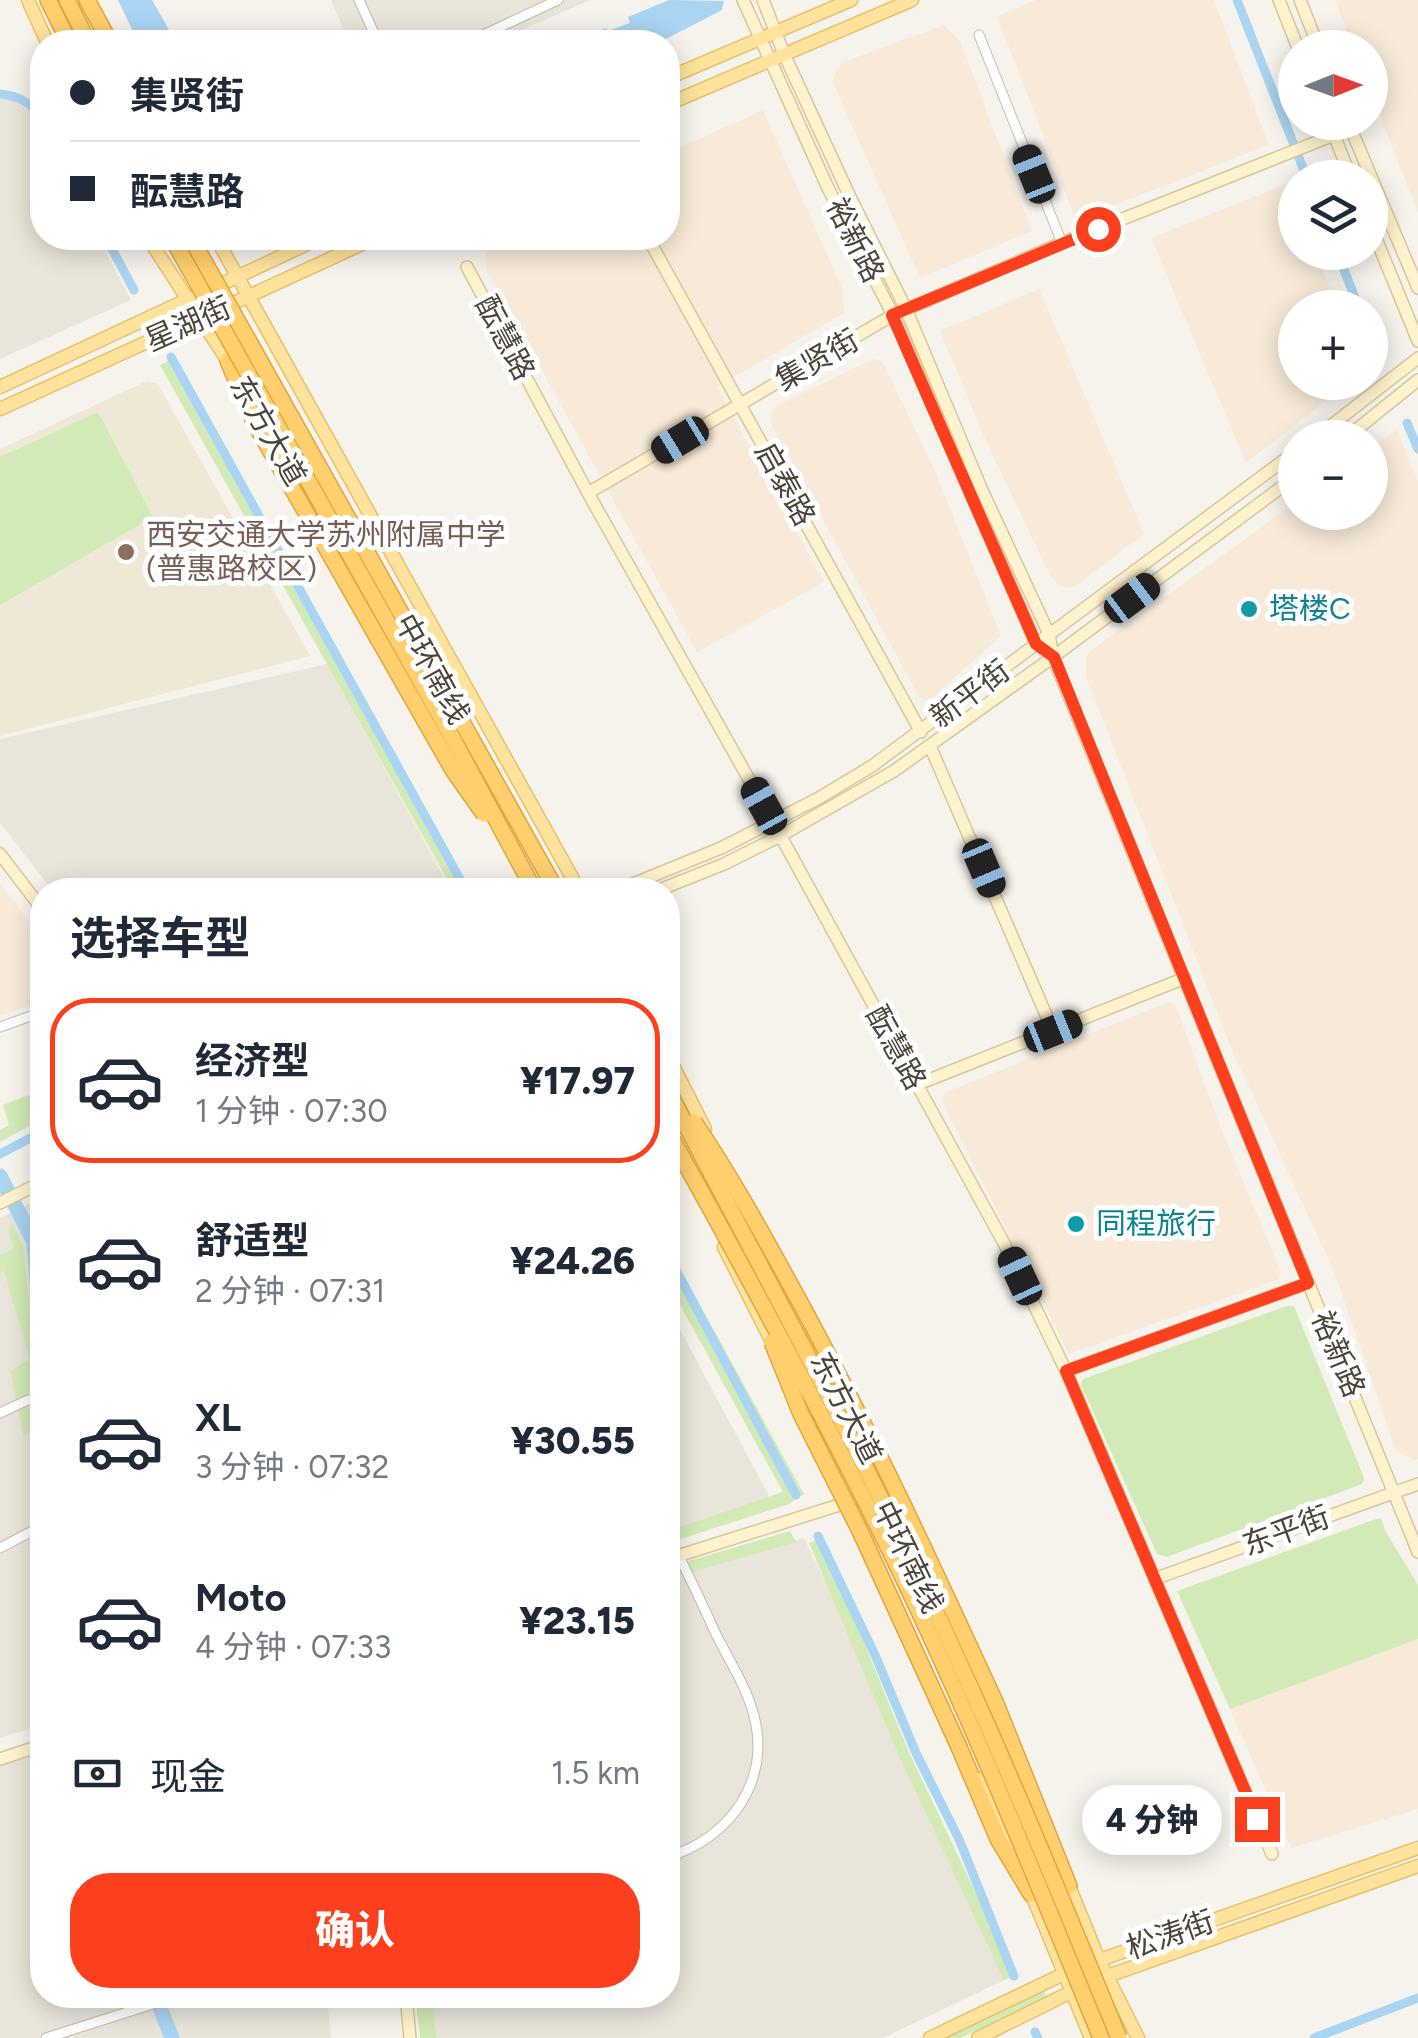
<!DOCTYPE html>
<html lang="zh">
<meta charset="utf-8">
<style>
:root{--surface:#fff;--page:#f6f6f7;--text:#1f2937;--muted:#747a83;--line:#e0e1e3;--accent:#fc3f1d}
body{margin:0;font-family:Figtree,"Noto Sans SC",sans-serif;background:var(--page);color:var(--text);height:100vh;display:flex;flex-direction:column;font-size:38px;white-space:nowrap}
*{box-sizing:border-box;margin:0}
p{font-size:32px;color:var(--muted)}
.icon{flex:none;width:55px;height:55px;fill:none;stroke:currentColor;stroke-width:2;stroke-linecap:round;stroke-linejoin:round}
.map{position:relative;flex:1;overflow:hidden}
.side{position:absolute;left:30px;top:878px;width:650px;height:1130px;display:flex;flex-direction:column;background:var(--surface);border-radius:40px;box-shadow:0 5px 25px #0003}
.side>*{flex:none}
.guide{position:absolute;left:30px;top:30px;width:650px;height:220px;border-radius:40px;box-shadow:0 5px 25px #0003;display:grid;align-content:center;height:220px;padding:0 40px;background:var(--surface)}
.needle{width:65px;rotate:89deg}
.controls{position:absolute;left:1278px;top:30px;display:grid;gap:20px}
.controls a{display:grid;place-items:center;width:110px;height:110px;border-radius:50%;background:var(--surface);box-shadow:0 5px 25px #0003;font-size:50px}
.end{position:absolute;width:45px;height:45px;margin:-22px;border:12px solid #fc3f1d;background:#fff;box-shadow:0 0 0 5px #fff}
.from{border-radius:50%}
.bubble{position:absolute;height:70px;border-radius:35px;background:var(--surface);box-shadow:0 5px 25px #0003;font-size:32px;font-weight:800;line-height:70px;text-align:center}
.car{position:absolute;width:30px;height:60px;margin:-30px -15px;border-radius:12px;box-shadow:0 0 8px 2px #0007;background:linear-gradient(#222 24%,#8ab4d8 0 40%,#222 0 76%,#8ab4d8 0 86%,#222 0)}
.guide b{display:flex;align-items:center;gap:35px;height:95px;font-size:38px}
.guide b+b{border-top:2px solid var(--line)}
.guide i{width:25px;height:25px;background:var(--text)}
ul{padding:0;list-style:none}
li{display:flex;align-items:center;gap:30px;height:165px;margin:0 20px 15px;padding:0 20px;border:5px solid transparent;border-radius:40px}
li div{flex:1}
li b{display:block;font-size:38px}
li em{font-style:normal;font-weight:800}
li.current{border-color:var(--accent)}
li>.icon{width:90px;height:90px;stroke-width:1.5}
h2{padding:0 40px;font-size:45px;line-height:120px}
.pay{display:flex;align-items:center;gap:25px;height:110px;padding:0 40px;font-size:38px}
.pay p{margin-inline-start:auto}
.action{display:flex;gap:20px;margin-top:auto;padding:20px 40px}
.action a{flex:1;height:115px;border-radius:40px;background:var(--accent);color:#fff;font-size:40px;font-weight:800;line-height:115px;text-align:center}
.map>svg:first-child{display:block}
</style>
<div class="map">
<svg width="1418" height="2038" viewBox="0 0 1418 2038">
<rect width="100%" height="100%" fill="#f6f3ec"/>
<g fill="#eae5da">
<polygon points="331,0 590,0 495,42 349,42"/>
<polygon points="0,92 34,114 42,130 42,238 99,238 131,300 0,359"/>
<polygon points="327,664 451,890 52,890 0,823 0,739"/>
<polygon points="42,1198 42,1725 0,1738 0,1218"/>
<polygon points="668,1307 767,1492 770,1505 668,1537"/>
<polygon points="804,1538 934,1810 1004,1980 883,2038 428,2038 424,1995 668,1995 668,1573"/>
<polygon points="42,1750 42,1995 327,1995 331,2038 0,2038 0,1765"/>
</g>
<g fill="#f7ead8">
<polygon points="1036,0 1214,0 1269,145 1076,220 997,16"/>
<polygon points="1335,0 1418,0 1418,213 1370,90 1370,48 1353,47"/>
<polygon points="944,25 960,41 1032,231 920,278 832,81 841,63"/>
<polygon points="763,110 843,290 844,313 717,387 824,582 697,652 487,271 486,248 490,238 668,238 668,153"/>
<polygon points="1287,184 1295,204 1295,252 1315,253 1338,307 1295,308 1295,382 1349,383 1246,463 1151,238"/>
<polygon points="1039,289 1144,534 1075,586 1069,588 1060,586 1051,577 986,441 940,331"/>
<polygon points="873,359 878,360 884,365 936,473 1001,636 928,701 919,697 771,423 772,410 776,406"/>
<polygon points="1397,429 1418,481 1418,1459 1415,1460 1396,1451 1335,1274 1232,1050 1086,677 1086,656 1093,649 1295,503 1295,512 1370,512 1370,448"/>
<polygon points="0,883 42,939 42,1001 0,1016"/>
<polygon points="1169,1002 1175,1004 1223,1133 1281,1272 1279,1279 1069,1354 943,1103 944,1093"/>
<polygon points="1418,1639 1418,1809 1291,1848 1230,1709"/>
</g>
<polygon fill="#efe8d6" points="147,381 158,384 310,656 0,736 0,449"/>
<g fill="#d2eab5">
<polygon points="168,361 461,890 453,890 160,365"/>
<polygon points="98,412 153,517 0,605 0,457"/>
<polygon points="42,1090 42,1119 0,1142 0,1130 9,1125 3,1105"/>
<polygon points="34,1221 42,1238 42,1339 36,1252 25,1227"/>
<polygon points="12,1224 23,1246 33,1337 39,1429 23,1436 11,1371 30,1359 4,1271 0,1272 0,1256 14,1248 8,1230"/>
<polygon points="668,1247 804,1494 789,1504 668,1543 668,1531 783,1492 668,1283"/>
<polygon points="1287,1306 1294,1306 1364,1478 1362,1484 1167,1557 1157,1554 1081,1385 1083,1379"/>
<polygon points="1376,1519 1381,1519 1387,1534 1418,1585 1418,1639 1230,1709 1177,1591"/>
<polygon points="790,1531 796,1542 668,1579 668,1567"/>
<polygon points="821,1538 908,1750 1015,1976 1004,1980 900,1758 809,1543"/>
<polygon points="1043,1989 1046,1996 961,2038 941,2038"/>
<polygon points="415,1995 431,1995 437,2038 420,2038"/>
</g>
<g fill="#a9d4f2">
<polygon points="118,0 152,0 176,42 138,42"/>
<polygon points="669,0 724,1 722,10 660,42 585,42 591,40 589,35 606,28 608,31 630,23 628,17"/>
</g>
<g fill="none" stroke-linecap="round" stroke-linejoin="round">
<g stroke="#a9d4f2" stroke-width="9">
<polyline points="1237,0 1307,178"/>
<path d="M0,94c19,2 33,9 42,27"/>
<polyline points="106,238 134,290"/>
<polyline points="1337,252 1359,308"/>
<polyline points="1370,334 1381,361"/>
<polyline points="171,357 466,890"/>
<polyline points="1407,423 1418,449"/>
<polyline points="0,1154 42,1132"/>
<polyline points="668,1255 796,1495"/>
<polyline points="818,1536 875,1655 916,1753 959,1839 1014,1976"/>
<polyline points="1035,2032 1038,2038"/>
<polyline points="1314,2038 1418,1998"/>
</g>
<g stroke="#a9d4f2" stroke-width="15">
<polyline points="0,1176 34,1242 42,1341"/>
<polyline points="155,1995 172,2038"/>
</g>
<defs>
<g id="street">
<polyline points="359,0 378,42"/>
<polyline points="979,35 1062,243"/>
<polyline points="468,42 558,0"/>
<polyline points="0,1027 42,1012"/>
<polyline points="0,1413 28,1400 42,1399"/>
<path d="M668,1535c17,32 32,64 47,97 13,27 32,55 39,84 17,65 -24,122 -86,141"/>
<polyline points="0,1548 42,1526"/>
<polyline points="46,2038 181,1995"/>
</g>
<g id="secondary">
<polyline points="743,0 828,188 893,315 1036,644 1042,648"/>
<polyline points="763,0 784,54 850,197 906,309 981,488 1049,634 1053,657 1418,1552"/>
<polyline points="1279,0 1298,48"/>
<polyline points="1300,0 1319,48"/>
<polyline points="1329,122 1351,178"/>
<polyline points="1348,122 1418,288"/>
<polyline points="1370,224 1418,341"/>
<polyline points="648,238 921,732"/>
<polyline points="467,267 588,493 773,822 1005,1245 1066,1371 1272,1854"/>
<polyline points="1315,438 1418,358"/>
<polyline points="1346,438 1418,380"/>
<polyline points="588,493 893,315 1062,243 1334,135"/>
<polyline points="930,746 1053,1031"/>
<polyline points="0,854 42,909"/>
<polyline points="618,890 721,848 819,798 872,766 1295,452"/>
<polyline points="659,890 724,864 780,836 894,771 1053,657 1295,477"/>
<polyline points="916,1085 1185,978"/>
<polyline points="0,1203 42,1182"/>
<polyline points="1066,1371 1308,1283"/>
<polyline points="668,1559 852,1501 887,1487"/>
<polyline points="1154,1579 1418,1484"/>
<polyline points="0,1759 42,1745"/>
<polyline points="406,1995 410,2038"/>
</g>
<g id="primary">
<polyline points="28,0 47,42"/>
<polyline points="668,78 851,0"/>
<polyline points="668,104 912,0"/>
<polyline points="148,238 231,366"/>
<polyline points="216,238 579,890"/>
<polyline points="209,290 320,238"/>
<polyline points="223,308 375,238"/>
<polyline points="0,387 191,298"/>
<polyline points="253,405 278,448"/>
<polyline points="0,409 204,316"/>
<polyline points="668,1056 705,1129"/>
<polyline points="724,1247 776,1350"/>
<polyline points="809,1334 861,1436"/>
<polyline points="980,1779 1015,1856"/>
<polyline points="1067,1881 1099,1960 1138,2038"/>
<polyline points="1029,1888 1091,2038"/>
<polyline points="1091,1963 1418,1848"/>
<polyline points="1102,1978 1418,1866"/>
<polyline points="930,2038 1072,1970"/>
<polyline points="978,2038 1079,1988"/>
</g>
<g id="highway">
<polyline points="48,0 69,42"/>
<polyline points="67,0 88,42"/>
<polyline points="87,0 110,42"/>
<polyline points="228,361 254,422 331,556"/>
<polyline points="996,1704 1069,1886"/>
<polyline points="959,1747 998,1839 1031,1894"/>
</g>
</defs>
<use href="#street" stroke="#c2bbae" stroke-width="11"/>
<use href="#secondary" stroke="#d6c79b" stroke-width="14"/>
<use href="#primary" stroke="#e6c16a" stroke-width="15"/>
<use href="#highway" stroke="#e0a43c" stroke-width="18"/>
<use href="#street" stroke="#fff" stroke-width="9"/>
<use href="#secondary" stroke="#fff3cd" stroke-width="11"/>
<use href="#primary" stroke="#ffe39c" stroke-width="12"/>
<use href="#highway" stroke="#ffcf6e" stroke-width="15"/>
<defs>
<g id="highway-bridge">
<polyline points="172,238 447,728 534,890"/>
<polyline points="191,238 556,890"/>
<polyline points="331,556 453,770 484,814"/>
<path d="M668,1091c80,153 164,306 240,462 77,159 144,322 211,485"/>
<path d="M694,1122c40,59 74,122 108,184 71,131 132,263 194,398"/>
<path d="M668,1132c78,140 155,282 226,427 76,156 141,318 207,479"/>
<polyline points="772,1342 801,1414 860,1531 959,1747"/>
</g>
</defs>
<use href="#highway-bridge" stroke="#e0a43c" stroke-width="18" stroke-linecap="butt"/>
<use href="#highway-bridge" stroke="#ffcf6e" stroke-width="15"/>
</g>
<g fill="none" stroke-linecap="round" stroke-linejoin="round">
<polyline stroke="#fc3f1d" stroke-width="12" points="1098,229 892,315 1036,644 1054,657 1308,1283 1066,1371 1257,1819"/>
</g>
<circle fill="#8d6e63" stroke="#fff" stroke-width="4" cx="126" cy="552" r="10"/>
<g fill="#0f9aa8" stroke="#fff" stroke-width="4">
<circle cx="1249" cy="609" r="10"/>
<circle cx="1076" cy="1224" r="10"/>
</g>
<g text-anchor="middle" stroke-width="10" stroke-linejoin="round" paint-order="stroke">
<g font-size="30" fill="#4b4439" stroke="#fff">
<text transform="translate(855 240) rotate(63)" y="10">裕新路</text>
<text transform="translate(188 324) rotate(-24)" y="10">星湖街</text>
<text transform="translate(505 338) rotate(62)" y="10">酝慧路</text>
<text transform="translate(817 360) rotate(-30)" y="10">集贤街</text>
<text transform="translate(268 431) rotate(60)" y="10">东方大道</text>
<text transform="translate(785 484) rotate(61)" y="10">启泰路</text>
<text transform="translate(432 669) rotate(61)" y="10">中环南线</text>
<text transform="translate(970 694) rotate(-37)" y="10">新平街</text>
<text transform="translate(896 1048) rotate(61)" y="10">酝慧路</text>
<text transform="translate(1338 1354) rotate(67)" y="10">裕新路</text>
<text transform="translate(846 1408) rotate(63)" y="10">东方大道</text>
<text transform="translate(1286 1531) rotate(-20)" y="10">东平街</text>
<text transform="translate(908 1557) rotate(64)" y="10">中环南线</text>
<text transform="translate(1170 1935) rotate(-19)" y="10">松涛街</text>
</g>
<g font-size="30" fill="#785e54" stroke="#fff" text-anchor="start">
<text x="146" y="545">西安交通大学苏州附属中学<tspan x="146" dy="34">(普惠路校区)</tspan></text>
</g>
<g font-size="30" fill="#0d838f" stroke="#fff" text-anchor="start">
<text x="1269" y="619">塔楼C</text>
<text x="1096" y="1234">同程旅行</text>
</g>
</g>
</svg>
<div class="controls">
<a><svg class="needle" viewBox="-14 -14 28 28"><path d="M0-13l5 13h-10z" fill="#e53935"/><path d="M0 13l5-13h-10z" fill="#747a83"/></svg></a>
<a><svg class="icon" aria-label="layers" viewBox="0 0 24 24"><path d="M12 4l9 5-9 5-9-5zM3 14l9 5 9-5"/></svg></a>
<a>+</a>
<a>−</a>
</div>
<i class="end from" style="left:1098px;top:229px"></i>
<i class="end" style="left:1257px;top:1819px"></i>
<div class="bubble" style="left:1082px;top:1785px;width:140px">4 分钟</div>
<i class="car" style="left:1034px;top:174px;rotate:338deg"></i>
<i class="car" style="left:680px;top:440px;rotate:239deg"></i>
<i class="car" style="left:1132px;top:598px;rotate:53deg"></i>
<i class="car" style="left:764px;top:806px;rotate:331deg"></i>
<i class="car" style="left:984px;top:868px;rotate:157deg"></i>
<i class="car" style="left:1053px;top:1031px;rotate:68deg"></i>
<i class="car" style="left:1020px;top:1276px;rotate:335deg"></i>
<div class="guide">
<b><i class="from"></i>集贤街</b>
<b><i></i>酝慧路</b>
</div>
<section class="side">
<h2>选择车型</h2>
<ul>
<li class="current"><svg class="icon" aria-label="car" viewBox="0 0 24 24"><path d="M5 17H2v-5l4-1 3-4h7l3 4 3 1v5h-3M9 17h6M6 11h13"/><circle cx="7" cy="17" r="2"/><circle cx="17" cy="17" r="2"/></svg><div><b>经济型</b><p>1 分钟 · 07:30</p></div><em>¥17.97</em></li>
<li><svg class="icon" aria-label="car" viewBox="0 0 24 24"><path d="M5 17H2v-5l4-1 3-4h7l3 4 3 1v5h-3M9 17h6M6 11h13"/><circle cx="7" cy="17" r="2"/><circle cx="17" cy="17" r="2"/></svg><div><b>舒适型</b><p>2 分钟 · 07:31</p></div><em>¥24.26</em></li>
<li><svg class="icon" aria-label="car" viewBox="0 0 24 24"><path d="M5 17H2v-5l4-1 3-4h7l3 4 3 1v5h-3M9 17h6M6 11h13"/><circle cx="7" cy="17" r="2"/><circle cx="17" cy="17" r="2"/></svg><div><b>XL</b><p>3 分钟 · 07:32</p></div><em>¥30.55</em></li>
<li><svg class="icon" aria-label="car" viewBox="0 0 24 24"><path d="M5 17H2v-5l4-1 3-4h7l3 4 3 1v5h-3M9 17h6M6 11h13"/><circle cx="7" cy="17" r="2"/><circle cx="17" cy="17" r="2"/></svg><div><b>Moto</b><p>4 分钟 · 07:33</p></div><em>¥23.15</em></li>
</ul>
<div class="pay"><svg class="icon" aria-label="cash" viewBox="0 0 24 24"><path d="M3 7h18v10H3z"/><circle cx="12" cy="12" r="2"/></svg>现金<p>1.5 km</p></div>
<div class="action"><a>确认</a></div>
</section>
</div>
